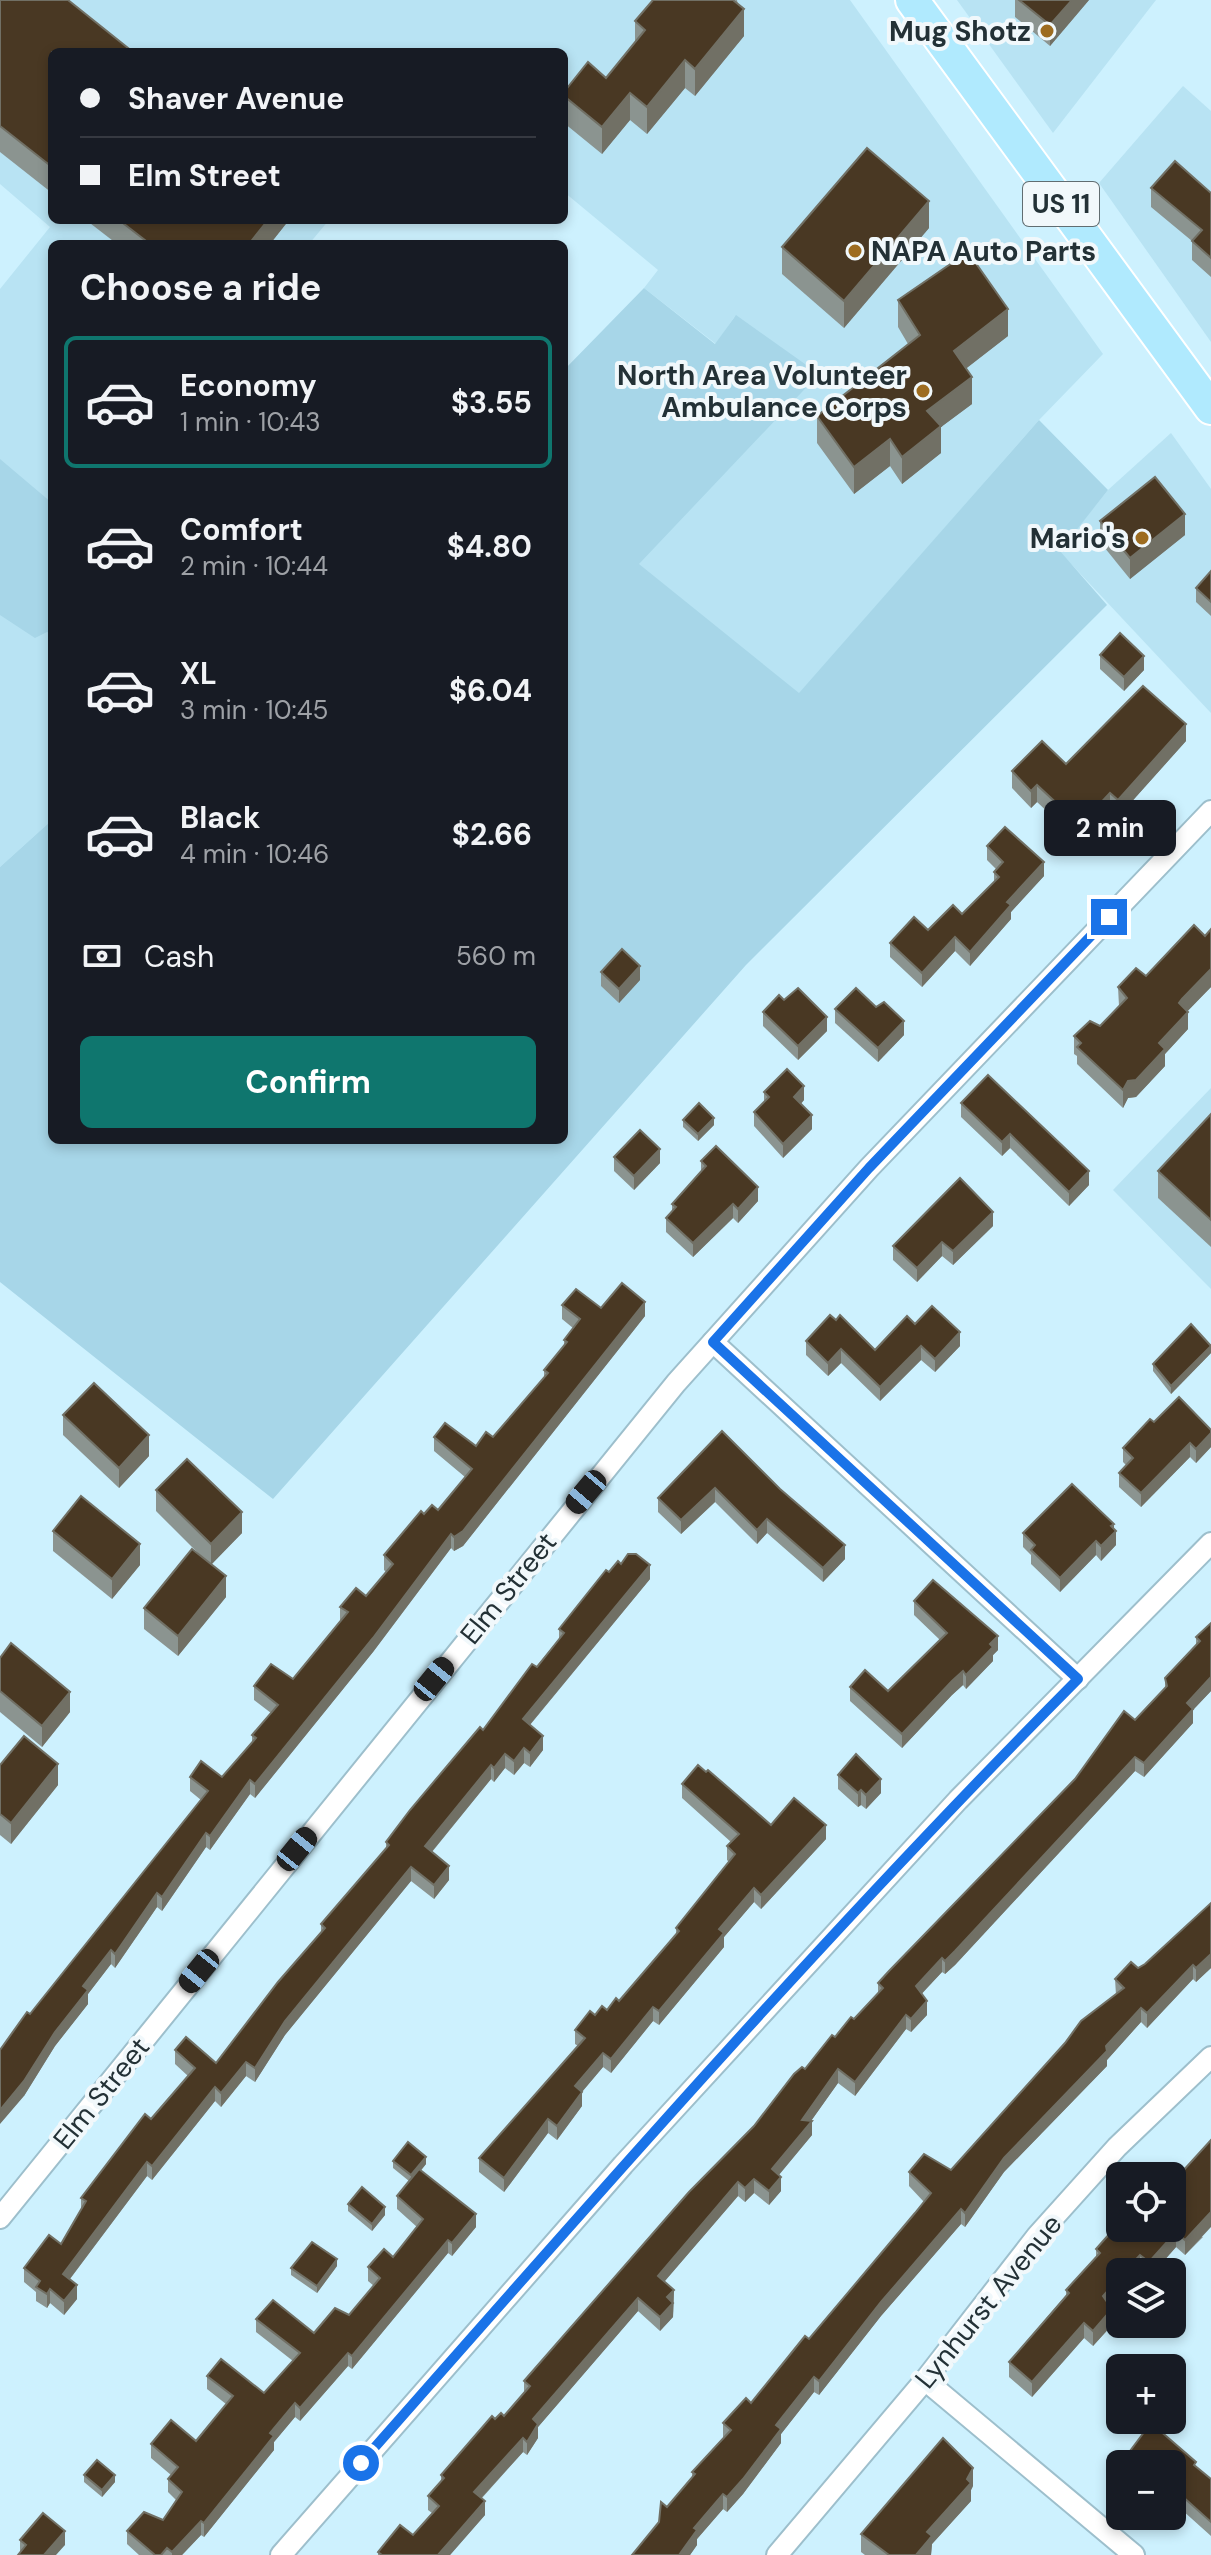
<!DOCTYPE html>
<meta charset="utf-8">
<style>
:root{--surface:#171b24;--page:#20242c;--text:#f1f3f6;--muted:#9ea1a6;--line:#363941;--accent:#0f766e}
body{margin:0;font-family:"DM Sans",sans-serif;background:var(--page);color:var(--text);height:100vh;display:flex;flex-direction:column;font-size:30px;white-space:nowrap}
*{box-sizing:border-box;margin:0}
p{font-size:26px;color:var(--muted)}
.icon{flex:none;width:44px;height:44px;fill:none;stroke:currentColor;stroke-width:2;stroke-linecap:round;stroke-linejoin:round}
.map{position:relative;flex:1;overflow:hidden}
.panel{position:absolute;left:48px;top:240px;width:520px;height:904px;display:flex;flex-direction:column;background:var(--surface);border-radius:12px;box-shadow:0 4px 12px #0003}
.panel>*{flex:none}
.hud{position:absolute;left:48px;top:48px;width:520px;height:176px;border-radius:12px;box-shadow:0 4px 12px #0003;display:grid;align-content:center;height:176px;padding:0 32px;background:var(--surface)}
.tools{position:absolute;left:1106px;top:2162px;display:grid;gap:16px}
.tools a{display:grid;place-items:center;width:80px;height:80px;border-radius:12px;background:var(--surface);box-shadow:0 4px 12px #0003;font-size:40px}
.end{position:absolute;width:36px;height:36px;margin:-18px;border:10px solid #1a73e8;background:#fff;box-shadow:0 0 0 4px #fff}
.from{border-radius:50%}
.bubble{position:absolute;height:56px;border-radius:12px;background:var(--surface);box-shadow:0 4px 12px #0003;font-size:26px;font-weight:700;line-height:56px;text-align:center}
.car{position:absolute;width:24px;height:48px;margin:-24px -12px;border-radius:10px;box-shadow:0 0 6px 2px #0007;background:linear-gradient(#222 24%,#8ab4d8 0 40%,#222 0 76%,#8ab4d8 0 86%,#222 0)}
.hud b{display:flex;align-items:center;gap:28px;height:76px;font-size:30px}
.hud b+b{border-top:2px solid var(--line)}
.hud i{width:20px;height:20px;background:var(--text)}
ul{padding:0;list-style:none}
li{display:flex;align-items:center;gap:24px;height:132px;margin:0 16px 12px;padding:0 16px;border:4px solid transparent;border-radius:12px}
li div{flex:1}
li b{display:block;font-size:30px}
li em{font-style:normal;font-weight:700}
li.current{border-color:var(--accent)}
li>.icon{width:72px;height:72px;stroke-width:1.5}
h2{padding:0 32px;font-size:36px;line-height:96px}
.pay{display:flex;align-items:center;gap:20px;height:88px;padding:0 32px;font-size:30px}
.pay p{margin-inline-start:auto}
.action{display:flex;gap:16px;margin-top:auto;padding:16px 32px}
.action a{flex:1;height:92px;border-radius:12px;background:var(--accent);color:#fff;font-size:32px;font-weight:700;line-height:92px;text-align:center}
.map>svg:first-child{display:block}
</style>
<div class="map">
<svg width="1211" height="2555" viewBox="0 0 1211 2555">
<rect width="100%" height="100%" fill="#cdf1fe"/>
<g fill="#b8e3f3">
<polygon points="0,0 850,0 1103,354 1039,420 799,694 638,564 735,316 716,344 644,288 658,270 564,192 564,52 52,52 52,220 329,220 309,244 52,244 52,820 0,867 0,289 50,227 0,184"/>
<polygon points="957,0 1156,0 1053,133"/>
<polygon points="1183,86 1211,111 1211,342 1099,183"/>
<polygon points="1171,433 1211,489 1211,713 1059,551 1108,490"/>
<polygon points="1211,1088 1211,1289 1113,1190"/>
</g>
<g fill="#a7d6e8">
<polygon points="644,288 715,344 736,315 819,374 639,564 799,693 1039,420 1108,490 1060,551 1107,605 746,965 273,1499 0,1282 0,867 52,820 52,1140 564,1140 564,370"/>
<polygon points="0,459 52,503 52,634 47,632 35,638 0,615"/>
</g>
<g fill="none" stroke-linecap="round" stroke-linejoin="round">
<defs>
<g id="street">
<polyline points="713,1342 1078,1679"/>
<polyline points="0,2218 676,1383 869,1168 1211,811"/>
<polyline points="925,2380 1134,2555"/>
<polyline points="281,2555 623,2165 958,1800 1211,1543"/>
<polyline points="777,2555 925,2380 1037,2236 1117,2147 1211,2057"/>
</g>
<polyline id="primary" points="912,0 1211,408"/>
</defs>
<use href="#street" stroke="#9dbfcc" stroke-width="24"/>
<use href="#primary" stroke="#fff" stroke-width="36"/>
<use href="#street" stroke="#fff" stroke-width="20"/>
<use href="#primary" stroke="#b0eafe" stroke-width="32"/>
</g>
<g fill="#8b9490">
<polygon points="0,0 52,52 52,193 0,152"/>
<polygon points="737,0 744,36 695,96 685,88 647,134 630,120 602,154 564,123 564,92 606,78 635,42 635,21"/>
<polygon points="1015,0 1089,0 1050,46 1015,17"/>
<polygon points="1151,188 1211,193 1211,277 1192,260 1192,241 1151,207"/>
<polygon points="86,220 289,220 270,244 117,244"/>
<polygon points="929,228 844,328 782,274 782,247"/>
<polygon points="898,300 1008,336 966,368 972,404 941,427 941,453 902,484 890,466 854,494 817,443 817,416 908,344 898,327"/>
<polygon points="1100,521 1185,535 1130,579 1100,542"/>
<polygon points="1211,571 1211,616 1196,602 1196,588"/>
<polygon points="1100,655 1144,670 1124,691 1100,669"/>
<polygon points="1186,741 1118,817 1110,810 1080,842 1037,802 1031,808 1012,788 1012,771 1066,764"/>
<polygon points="987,846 1044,876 1011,912 1011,919 970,966 955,951 922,987 890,957 890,943 928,930 962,914 994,883 994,872 996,869 987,860"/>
<polygon points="1211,929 1211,987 1187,1011 1188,1029 1165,1054 1165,1066 1136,1097 1128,1098 1123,1108 1077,1064 1077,1056 1074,1054 1074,1036 1100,1026 1119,1006 1118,987 1146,976 1205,936"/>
<polygon points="601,972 640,980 619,1003 601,986"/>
<polygon points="784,1000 827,1031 798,1060 763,1026 763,1012"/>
<polygon points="835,1009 904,1035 878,1062 835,1023"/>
<polygon points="764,1092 804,1100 801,1104 812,1129 783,1158 754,1126 754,1112 764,1102"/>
<polygon points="961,1103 1089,1185 1069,1206 1010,1148 1002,1156 961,1117"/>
<polygon points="1211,1114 1211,1247 1158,1198 1158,1171"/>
<polygon points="683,1120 714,1125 698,1141 683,1127"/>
<polygon points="614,1157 660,1163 634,1190 614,1171"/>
<polygon points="701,1161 758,1201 738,1223 733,1218 693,1257 666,1232 666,1218 672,1212 672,1204 701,1172"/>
<polygon points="993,1226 953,1265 942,1256 917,1282 893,1260 893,1246"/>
<polygon points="562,1305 601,1308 645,1316 463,1546 454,1551 451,1548 373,1652 255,1798 250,1794 210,1850 206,1847 162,1911 157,1907 115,1968 111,1964 88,1994 88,2004 55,2046 24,2096 30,2014 201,1800 190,1791 190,1777 222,1777 252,1742 252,1735 271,1713 254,1700 254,1686 293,1679 340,1621 340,1607 366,1596 386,1572 384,1570 384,1555 424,1514 438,1510 465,1477 434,1451 434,1437 476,1446 493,1437 544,1378 544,1370 564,1346 564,1340 573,1328 562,1319"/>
<polygon points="836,1320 875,1350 915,1324 960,1346 935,1372 921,1360 880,1401 841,1363 828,1376 806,1355 806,1341"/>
<polygon points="1211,1344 1211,1353 1171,1394 1153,1371 1153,1364"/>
<polygon points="63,1415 149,1456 119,1488 63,1435"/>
<polygon points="1154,1422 1211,1430 1211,1447 1196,1463 1190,1457 1141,1507 1119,1487 1119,1473 1126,1465 1123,1462 1123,1448"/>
<polygon points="722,1431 845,1559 823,1582 767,1533 757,1544 715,1502 681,1534 658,1512 658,1498"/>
<polygon points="156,1490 242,1533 211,1564 226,1597 178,1656 144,1629 144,1608 204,1559 156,1511"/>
<polygon points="1114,1529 1116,1545 1101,1561 1096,1555 1060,1592 1031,1564 1031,1555 1023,1547 1023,1533"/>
<polygon points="53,1531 140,1565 112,1599 53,1551"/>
<polygon points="621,1564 650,1579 530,1725 543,1750 530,1767 524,1763 514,1775 505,1768 494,1782 491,1779 432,1852 449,1880 434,1899 411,1881 285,2035 255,2082 246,2076 221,2107 215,2101 152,2180 147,2176 70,2279 77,2299 64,2315 50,2303 47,2308 36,2301 36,2292 24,2282 24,2268 61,2244 81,2209 81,2198 188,2076 175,2064 175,2050 216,2063 321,1933 321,1924 386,1849 386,1842 483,1730 559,1639 559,1629 609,1572"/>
<polygon points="914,1601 998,1650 993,1655 993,1661 966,1689 963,1685 952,1695 902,1748 850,1701 850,1687 888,1691 940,1640 914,1615"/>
<polygon points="1211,1623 1211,1691 1193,1710 1193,1723 1144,1777 1135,1771 955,1965 945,1974 942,1972 921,1994 927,2015 911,2032 906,2029 855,2096 838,2083 811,2121 812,2135 779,2175 781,2191 769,2205 754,2193 745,2202 738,2196 664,2282 674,2290 673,2317 660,2331 638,2311 538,2427 538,2438 527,2455 523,2452 482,2498 485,2515 450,2555 378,2555 378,2552 413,2535 432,2513 428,2510 428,2496 441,2482 441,2475 495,2419 504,2416 524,2392 524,2381 805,2069 878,1993 878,1983 1165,1688 1165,1678 1196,1645 1196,1637"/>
<polygon points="0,1658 70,1712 42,1747 0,1712"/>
<polygon points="0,1765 58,1785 11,1844 0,1835"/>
<polygon points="838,1775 881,1793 866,1809 861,1805 858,1807 838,1789"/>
<polygon points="682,1784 771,1825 826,1839 761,1909 754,1902 724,1937 724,1947 659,2025 653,2021 611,2073 603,2067 582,2092 582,2106 557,2140 548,2133 504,2192 479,2172 479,2158 578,2046 575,2044 575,2030 595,2015 607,2010 619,2001 676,1935 676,1928 729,1862 727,1860 727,1846 731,1842 682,1798"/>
<polygon points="1211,1903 1211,1968 1196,1982 1193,1979 1147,2028 1141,2022 1107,2060 1107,2066 1004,2172 965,2227 961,2224 881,2316 819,2395 814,2392 781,2434 781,2443 743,2494 727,2512 723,2509 697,2539 697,2545 690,2555 632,2555 659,2522 667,2507 692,2477 692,2472 723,2438 723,2423 751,2403 809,2339 924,2202 909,2186 909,2172 951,2170 1116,1995 1115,1979 1145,1964"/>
<polygon points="393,2161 426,2164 421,2170 476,2227 452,2256 448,2253 352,2369 348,2366 300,2421 295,2417 274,2442 274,2450 204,2537 201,2535 182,2555 139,2555 127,2544 127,2531 163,2520 176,2500 168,2492 168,2479 171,2475 151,2458 151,2444 196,2441 226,2404 207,2389 207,2376 264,2393 293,2361 256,2332 256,2319 314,2333 349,2315 374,2286 368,2281 368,2267 393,2257 417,2227 397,2209 397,2196 409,2181 393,2168"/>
<polygon points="348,2204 385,2215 372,2231 348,2211"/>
<polygon points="1172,2228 1203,2237 1185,2255 1176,2247 1154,2272 1142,2272 1140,2270 1138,2272 1120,2272 1120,2292 1109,2305 1112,2325 1093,2346 1084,2338 1032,2397 1009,2377 1009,2362 1066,2295 1066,2290 1096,2257 1096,2249"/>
<polygon points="337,2266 317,2293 291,2275 291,2268"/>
<polygon points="1127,2455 1196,2467 1211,2479 1211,2536 1172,2501 1172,2464 1127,2464"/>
<polygon points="84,2475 115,2482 102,2497 84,2482"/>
<polygon points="973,2486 971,2490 971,2501 932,2544 931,2555 865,2555 861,2552 861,2534"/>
<polygon points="20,2540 65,2545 20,2552"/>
</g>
<g fill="#717065">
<polygon points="1072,0 1089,0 1050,46 1050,25"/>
<polygon points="744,9 744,36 695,96 695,69"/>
<polygon points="685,60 685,88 647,134 647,107"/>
<polygon points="630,93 630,120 602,154 602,127"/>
<polygon points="929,201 929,228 844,328 844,301"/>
<polygon points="268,220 289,220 270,244 249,244"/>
<polygon points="1008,309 1008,336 954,378 954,351"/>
<polygon points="972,377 972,404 941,427 941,453 902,484 902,457 927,411"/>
<polygon points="890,439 890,466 854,494 854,467"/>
<polygon points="1185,514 1185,535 1130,579 1130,558"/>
<polygon points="1144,656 1144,670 1124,691 1124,677"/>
<polygon points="1186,724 1186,741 1118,817 1118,800"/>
<polygon points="1037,785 1037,802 1031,808 1031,791"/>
<polygon points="1110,793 1110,810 1080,842 1080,825"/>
<polygon points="1044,862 1044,876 1011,912 1011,919 970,966 970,952 1007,902"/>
<polygon points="955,937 955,951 922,987 922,973"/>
<polygon points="640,966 640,980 619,1003 619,989"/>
<polygon points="1211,969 1211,987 1182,1017 1179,1003 1182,999"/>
<polygon points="1188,1012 1188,1029 1165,1054 1165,1066 1136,1097 1128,1098 1123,1108 1123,1090 1128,1081 1159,1043"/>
<polygon points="827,1017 827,1031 798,1060 798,1046"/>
<polygon points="904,1021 904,1035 878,1062 878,1048"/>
<polygon points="804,1086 804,1100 794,1111 794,1097"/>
<polygon points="812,1115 812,1129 783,1158 783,1144"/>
<polygon points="714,1118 714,1125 698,1141 698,1134"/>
<polygon points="1010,1134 1010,1148 1002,1156 1002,1142"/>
<polygon points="660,1149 660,1163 634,1190 634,1176"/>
<polygon points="1089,1171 1089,1185 1069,1206 1069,1192"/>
<polygon points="758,1187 758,1201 738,1223 738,1209"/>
<polygon points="733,1204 733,1218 693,1257 693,1243"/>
<polygon points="993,1212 993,1226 953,1265 953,1251"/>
<polygon points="942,1242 942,1256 917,1282 917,1268"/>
<polygon points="645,1302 645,1316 463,1546 454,1551 454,1537"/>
<polygon points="960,1332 960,1346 935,1372 935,1359"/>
<polygon points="921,1346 921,1360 880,1401 880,1387"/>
<polygon points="1211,1346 1211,1353 1171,1394 1171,1386"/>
<polygon points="841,1349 841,1363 828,1376 828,1363"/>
<polygon points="1211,1433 1211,1447 1196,1463 1196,1449"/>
<polygon points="149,1435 149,1456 119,1488 119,1468"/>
<polygon points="1190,1443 1190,1457 1141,1507 1141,1493"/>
<polygon points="715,1488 715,1502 681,1534 681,1520"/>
<polygon points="242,1512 242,1533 211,1565 211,1544"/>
<polygon points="767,1519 767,1533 757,1544 757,1530"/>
<polygon points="1114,1524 1114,1534 1116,1531 1116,1545 1101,1561 1101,1546"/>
<polygon points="451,1534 451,1548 373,1652 255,1798 255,1784"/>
<polygon points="1096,1541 1096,1555 1060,1592 1060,1578"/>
<polygon points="140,1544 140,1565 112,1599 112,1579"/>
<polygon points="845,1545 845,1559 823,1582 823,1568"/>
<polygon points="650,1565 650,1579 523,1733 523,1719"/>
<polygon points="226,1576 226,1597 178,1656 178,1636"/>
<polygon points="998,1636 998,1650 993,1655 993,1661 966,1689 966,1675 990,1644"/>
<polygon points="963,1671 963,1685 952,1695 902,1748 902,1734 952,1681"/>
<polygon points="1211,1677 1211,1691 1193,1710 1193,1723 1144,1777 1144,1763 1187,1703"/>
<polygon points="70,1692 70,1712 42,1747 42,1726"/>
<polygon points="543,1736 543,1750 530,1767 530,1753"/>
<polygon points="524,1748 524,1763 514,1775 514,1761"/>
<polygon points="505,1754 505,1768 494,1782 494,1768"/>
<polygon points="1135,1757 1135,1771 955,1965 945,1974 945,1961"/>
<polygon points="58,1764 58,1785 11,1844 11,1823"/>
<polygon points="491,1765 491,1779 425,1860 425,1846"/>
<polygon points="881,1779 881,1793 866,1809 866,1795"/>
<polygon points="250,1780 250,1794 210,1850 210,1836"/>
<polygon points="861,1790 861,1805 858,1807 858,1793"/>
<polygon points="826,1825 826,1839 761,1909 761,1895"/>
<polygon points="206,1833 206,1847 162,1911 162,1897"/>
<polygon points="449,1866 449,1880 434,1899 434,1885"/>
<polygon points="411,1867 411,1881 285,2035 255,2082 255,2068 285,2021"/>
<polygon points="754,1888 754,1902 724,1937 724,1947 659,2025 659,2011 719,1929"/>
<polygon points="157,1893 157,1907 115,1968 115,1954"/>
<polygon points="111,1950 111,1964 88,1994 88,2004 55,2046 24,2096 0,2124 0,2110 83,1986"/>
<polygon points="1211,1954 1211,1968 1196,1982 1196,1968"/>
<polygon points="942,1958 942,1972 916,2000 916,1986"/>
<polygon points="1193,1965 1193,1979 1147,2028 1147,2013"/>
<polygon points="927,2001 927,2015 911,2032 911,2019"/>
<polygon points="653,2007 653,2021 611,2073 611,2059"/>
<polygon points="1141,2008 1141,2022 1107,2060 1107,2066 1004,2172 965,2227 965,2213 1004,2158"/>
<polygon points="906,2015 906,2029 855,2096 855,2082"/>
<polygon points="603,2053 603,2067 575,2100 575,2086"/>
<polygon points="246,2062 246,2076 221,2107 221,2093"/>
<polygon points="838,2069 838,2083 806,2128 812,2121 812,2135 772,2183 772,2169 802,2120"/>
<polygon points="215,2087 215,2101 152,2180 152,2166"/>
<polygon points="582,2092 582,2106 557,2140 557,2126"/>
<polygon points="548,2119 548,2133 504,2192 504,2178"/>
<polygon points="426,2157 426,2164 411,2183 411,2175"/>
<polygon points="147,2162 147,2176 63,2288 63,2274"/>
<polygon points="781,2177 781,2191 769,2205 769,2191"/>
<polygon points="754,2179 754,2193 745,2202 745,2188"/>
<polygon points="738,2182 738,2196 658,2289 658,2276"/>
<polygon points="385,2207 385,2215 372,2231 372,2224"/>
<polygon points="961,2209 961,2224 881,2316 819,2395 819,2381 881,2302"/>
<polygon points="1211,2212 1211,2227 1185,2255 1185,2240"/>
<polygon points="476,2214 476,2227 452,2256 452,2243"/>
<polygon points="1176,2232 1176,2247 1154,2272 1149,2272 1149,2262"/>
<polygon points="448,2240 448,2253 352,2369 352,2356"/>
<polygon points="1140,2255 1140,2270 1138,2272 1124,2272"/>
<polygon points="337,2259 337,2266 317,2293 317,2286"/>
<polygon points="1120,2277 1120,2292 1103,2311 1103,2296"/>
<polygon points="77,2285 77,2299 64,2315 64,2301"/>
<polygon points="50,2289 50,2303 47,2308 47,2294"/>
<polygon points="674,2290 673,2317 660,2331 660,2317 667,2297"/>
<polygon points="638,2298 638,2311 538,2427 538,2438 527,2455 527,2442 533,2419"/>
<polygon points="1112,2309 1112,2325 1093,2346 1093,2331"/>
<polygon points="1084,2323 1084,2338 1032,2397 1032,2382"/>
<polygon points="348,2353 348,2366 300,2421 300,2408"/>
<polygon points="814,2377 814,2392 781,2434 781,2443 743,2494 727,2512 727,2497 776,2425"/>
<polygon points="295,2403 295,2417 274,2442 274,2450 204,2537 204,2523 270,2433"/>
<polygon points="523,2438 523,2452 474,2506 474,2492"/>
<polygon points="973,2468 973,2486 971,2490 971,2501 932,2544 931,2555 916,2555 927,2532 967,2479"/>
<polygon points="115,2475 115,2482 102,2497 102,2490"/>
<polygon points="723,2494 723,2509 697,2539 697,2545 690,2555 679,2555 694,2528"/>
<polygon points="485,2501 485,2515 450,2555 438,2555"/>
<polygon points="201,2521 201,2535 182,2555 172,2555 172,2552"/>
<polygon points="65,2531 65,2545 56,2555 44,2555"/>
</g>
<g fill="#493823" stroke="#717065" stroke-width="2">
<polygon points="0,0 68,0 133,52 52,52 52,167 0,126"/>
<polygon points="653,0 733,0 744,9 695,69 685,60 647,107 630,93 602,127 564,96 564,92 588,62 606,78 645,30 635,21"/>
<polygon points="1019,0 1072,0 1050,25"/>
<polygon points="867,148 929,201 844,301 782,247"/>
<polygon points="1175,161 1211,193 1211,258 1192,241 1202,230 1151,188"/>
<polygon points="119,220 268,220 249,244 150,244"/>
<polygon points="968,252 1008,309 954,351 972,377 927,411 941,426 902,457 890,439 854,467 817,416 920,335 898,300"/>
<polygon points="1155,477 1185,514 1130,558 1100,521"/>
<polygon points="1211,571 1211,602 1196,588"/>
<polygon points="1120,633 1144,656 1124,677 1100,655"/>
<polygon points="1143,686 1186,724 1118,800 1110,793 1080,825 1037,785 1031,791 1012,771 1042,741 1066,764"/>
<polygon points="1005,827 1044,862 1007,902 1011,905 970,952 955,937 922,973 890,943 914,917 928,930 953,905 962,914 999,877 994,872 1003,862 987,846"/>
<polygon points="1194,925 1205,936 1211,929 1211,969 1182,999 1179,1003 1188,1012 1159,1043 1165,1049 1136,1080 1128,1081 1123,1090 1077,1047 1081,1043 1074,1036 1090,1021 1100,1026 1127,998 1118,987 1136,968 1146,976"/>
<polygon points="622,949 640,966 619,989 601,972"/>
<polygon points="798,988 827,1017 798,1046 763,1012 779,995 784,1000"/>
<polygon points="856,988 876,1007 884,1002 904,1021 878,1048 835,1009"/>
<polygon points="787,1069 804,1086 794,1097 812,1115 783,1144 754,1112 769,1097 764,1092"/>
<polygon points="988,1075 1089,1171 1069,1192 1010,1134 1002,1142 961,1103"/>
<polygon points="699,1103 714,1118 698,1134 683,1120"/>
<polygon points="1211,1114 1211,1220 1158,1171"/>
<polygon points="640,1130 660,1149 634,1176 614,1157"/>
<polygon points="716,1146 758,1187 738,1209 733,1204 693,1243 666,1218 676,1207 672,1204 706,1166 701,1161"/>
<polygon points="960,1178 993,1212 953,1251 942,1242 917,1268 893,1246"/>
<polygon points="622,1283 645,1302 463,1531 454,1537 451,1534 373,1638 255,1784 250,1780 210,1836 206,1833 162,1897 157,1893 115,1954 111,1950 83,1986 88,1990 55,2032 24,2081 0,2110 0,2050 27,2012 30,2014 208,1791 190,1777 201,1761 222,1777 256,1738 252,1735 278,1705 254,1686 271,1664 293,1679 348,1612 340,1607 356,1588 366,1596 393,1564 384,1555 421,1511 424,1514 432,1505 438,1510 472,1469 434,1437 445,1423 476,1446 486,1432 493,1437 548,1373 544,1370 567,1342 564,1340 580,1319 562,1305 576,1289 601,1308"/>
<polygon points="932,1306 960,1332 935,1359 921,1346 880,1387 841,1349 828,1363 806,1341 830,1315 836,1320 840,1315 875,1350 907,1316 915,1324"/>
<polygon points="1191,1324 1211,1346 1171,1386 1153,1364"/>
<polygon points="94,1383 149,1435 119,1468 63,1415"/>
<polygon points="1179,1397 1211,1430 1211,1433 1196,1449 1190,1443 1141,1493 1119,1473 1133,1458 1123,1448 1150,1419 1154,1422"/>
<polygon points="722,1431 780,1489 845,1545 823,1568 767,1519 757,1530 715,1488 681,1520 658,1498"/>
<polygon points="187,1459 242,1512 211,1544 156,1490"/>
<polygon points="1072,1484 1114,1524 1111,1526 1116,1531 1101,1546 1096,1541 1060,1578 1031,1550 1035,1545 1023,1533"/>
<polygon points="81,1496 140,1544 112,1579 53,1531"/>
<polygon points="192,1549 226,1576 178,1636 144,1608"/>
<polygon points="628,1554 636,1554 650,1565 523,1719 543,1736 530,1753 524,1748 514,1761 505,1754 494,1768 491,1765 425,1846 449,1866 434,1885 411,1867 285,2021 255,2068 246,2062 221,2093 215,2087 152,2166 147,2162 63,2274 77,2285 64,2301 50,2289 47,2294 36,2287 40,2281 24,2268 49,2235 61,2244 86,2201 81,2198 145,2114 151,2119 195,2068 175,2050 186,2037 216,2063 278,1982 325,1928 321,1924 389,1845 386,1842 410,1810 480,1727 483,1730 532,1664 537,1667 564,1633 559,1629 606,1570 609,1572 618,1561 621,1564"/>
<polygon points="933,1580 998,1636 990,1644 993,1647 966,1675 963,1671 952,1681 902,1734 850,1687 865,1670 888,1691 947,1633 914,1601"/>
<polygon points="1211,1623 1211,1677 1187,1703 1193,1709 1144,1763 1135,1757 955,1951 945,1961 942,1958 916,1986 927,2001 911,2019 906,2015 855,2082 838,2069 802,2120 812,2121 772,2169 781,2177 769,2191 754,2179 745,2188 738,2182 658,2276 674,2290 667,2297 673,2303 660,2317 638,2298 533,2419 538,2424 527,2442 523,2438 474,2492 485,2501 438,2555 382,2555 378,2552 400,2525 413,2535 439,2506 428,2496 444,2478 441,2475 492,2416 495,2419 501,2413 504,2416 530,2386 524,2381 689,2192 754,2126 794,2074 802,2067 805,2069 832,2035 835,2037 851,2017 854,2019 883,1988 878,1983 889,1971 1075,1779 1124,1711 1135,1720 1167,1686 1165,1678 1200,1641 1196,1637"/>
<polygon points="11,1643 70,1692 42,1726 0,1691 0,1658"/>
<polygon points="24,1736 58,1764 11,1823 0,1814 0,1765"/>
<polygon points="856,1754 881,1779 866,1795 861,1790 858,1793 838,1775"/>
<polygon points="698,1765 706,1772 708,1770 771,1825 794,1798 826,1825 761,1895 754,1888 719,1929 724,1933 659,2011 653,2007 611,2059 603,2053 575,2086 582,2092 557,2126 548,2119 504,2178 479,2158 585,2038 575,2030 590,2011 595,2015 602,2006 607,2010 616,1998 619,2001 679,1931 676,1928 735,1854 727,1846 739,1834 682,1784"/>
<polygon points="1211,1903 1211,1954 1196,1968 1193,1965 1147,2013 1141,2008 1106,2046 1107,2051 1004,2158 965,2213 961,2209 881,2302 819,2381 814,2377 776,2425 781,2429 743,2479 727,2497 723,2494 694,2528 697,2530 679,2555 632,2555 659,2522 661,2502 667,2507 695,2474 692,2472 731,2430 723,2423 746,2398 751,2403 805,2336 809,2339 915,2213 931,2193 909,2172 924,2154 951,2170 1065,2043 1081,2021 1124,1988 1115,1979 1131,1962 1138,1968 1145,1964"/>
<polygon points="1211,2140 1211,2212 1185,2240 1176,2232 1149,2262 1140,2255 1124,2272 1120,2272 1120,2277 1103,2296 1112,2309 1093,2331 1084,2323 1032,2382 1009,2362 1069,2293 1066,2290 1100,2253 1096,2249 1120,2222 1120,2228 1172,2228 1172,2183"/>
<polygon points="408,2142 426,2157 411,2175 393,2161"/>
<polygon points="419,2169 476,2214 452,2243 448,2240 352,2356 348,2353 300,2408 295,2403 270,2433 274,2436 204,2523 201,2521 172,2552 167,2548 161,2555 155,2555 127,2531 144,2512 163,2520 182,2492 168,2479 178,2467 151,2444 171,2420 196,2441 233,2396 207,2376 221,2359 264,2393 300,2353 256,2319 273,2300 314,2333 335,2308 349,2315 380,2278 368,2267 384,2249 393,2257 423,2219 397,2196"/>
<polygon points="362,2187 385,2207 372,2224 348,2204"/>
<polygon points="312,2242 337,2259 317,2286 291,2268"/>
<polygon points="1151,2423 1196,2462 1194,2465 1211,2479 1211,2522 1172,2487 1172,2464 1138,2464 1127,2455"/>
<polygon points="943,2438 973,2468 967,2479 971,2483 927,2532 932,2536 916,2555 889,2555 861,2534"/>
<polygon points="97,2460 115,2475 102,2490 84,2475"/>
<polygon points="43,2513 65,2531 44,2555 18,2555 26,2545 20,2540"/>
</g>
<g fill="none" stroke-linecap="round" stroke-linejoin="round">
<path stroke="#1a73e8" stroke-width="10" d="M361,2463c234,-266 468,-533 717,-784l-365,-337 156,-174 240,-251"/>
</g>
<g fill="#9d6c20" stroke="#f1f8fb" stroke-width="3">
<circle cx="1047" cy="31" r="8"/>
<circle cx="855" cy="251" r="8"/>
<circle cx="923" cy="391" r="8"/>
<circle cx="1142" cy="538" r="8"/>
</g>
<g text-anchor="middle" stroke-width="8" stroke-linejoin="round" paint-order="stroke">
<rect fill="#f1f8fb" stroke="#616d71" stroke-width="2" x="1023" y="182" width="76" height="44" rx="6"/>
<g font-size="26" font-weight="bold" fill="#233136">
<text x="1061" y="213">US 11</text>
</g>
<g font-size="28" font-weight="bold" fill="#233136" stroke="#f1f8fb" text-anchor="end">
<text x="1031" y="41">Mug Shotz</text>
<text x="871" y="261" text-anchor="start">NAPA Auto Parts</text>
<text x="907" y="385">North Area Volunteer<tspan x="907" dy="32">Ambulance Corps</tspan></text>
<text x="1126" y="548">Mario's</text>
</g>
<g font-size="28" fill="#233136" stroke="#f1f8fb">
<text transform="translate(508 1588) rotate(-51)" y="10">Elm Street</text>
<text transform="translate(101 2093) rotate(-51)" y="10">Elm Street</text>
<text transform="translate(988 2301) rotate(-51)" y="10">Lynhurst Avenue</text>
</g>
</g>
</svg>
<div class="tools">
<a><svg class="icon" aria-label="locate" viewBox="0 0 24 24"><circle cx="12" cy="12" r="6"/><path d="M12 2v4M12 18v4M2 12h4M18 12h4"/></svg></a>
<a><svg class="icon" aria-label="layers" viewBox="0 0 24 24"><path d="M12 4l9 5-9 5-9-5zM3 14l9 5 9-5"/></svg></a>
<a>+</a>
<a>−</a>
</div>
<i class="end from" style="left:361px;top:2463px"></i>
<i class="end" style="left:1109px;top:917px"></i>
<div class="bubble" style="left:1044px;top:800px;width:132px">2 min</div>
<i class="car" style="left:586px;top:1492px;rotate:220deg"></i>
<i class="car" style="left:434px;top:1679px;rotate:39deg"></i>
<i class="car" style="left:297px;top:1849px;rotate:39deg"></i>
<i class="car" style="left:199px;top:1971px;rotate:219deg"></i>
<div class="hud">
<b><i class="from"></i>Shaver Avenue</b>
<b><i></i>Elm Street</b>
</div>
<section class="panel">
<h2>Choose a ride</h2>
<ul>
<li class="current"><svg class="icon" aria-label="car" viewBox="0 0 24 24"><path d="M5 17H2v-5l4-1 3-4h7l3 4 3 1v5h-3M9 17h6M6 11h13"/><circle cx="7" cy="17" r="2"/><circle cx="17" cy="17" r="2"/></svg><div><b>Economy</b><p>1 min · 10:43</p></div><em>$3.55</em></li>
<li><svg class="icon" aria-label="car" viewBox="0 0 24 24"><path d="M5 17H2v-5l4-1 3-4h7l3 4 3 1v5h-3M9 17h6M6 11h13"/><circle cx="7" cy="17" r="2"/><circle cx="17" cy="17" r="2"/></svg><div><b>Comfort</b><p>2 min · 10:44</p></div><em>$4.80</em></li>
<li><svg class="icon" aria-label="car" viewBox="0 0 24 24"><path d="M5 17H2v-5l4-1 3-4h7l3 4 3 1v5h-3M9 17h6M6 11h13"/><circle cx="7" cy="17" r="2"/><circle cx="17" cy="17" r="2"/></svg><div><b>XL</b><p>3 min · 10:45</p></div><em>$6.04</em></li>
<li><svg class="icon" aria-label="car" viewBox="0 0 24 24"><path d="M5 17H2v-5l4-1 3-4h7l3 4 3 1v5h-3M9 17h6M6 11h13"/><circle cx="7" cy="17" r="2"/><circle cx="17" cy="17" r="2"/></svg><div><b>Black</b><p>4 min · 10:46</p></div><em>$2.66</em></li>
</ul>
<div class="pay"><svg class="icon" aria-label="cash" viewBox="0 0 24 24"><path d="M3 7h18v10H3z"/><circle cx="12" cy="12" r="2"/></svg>Cash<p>560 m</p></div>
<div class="action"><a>Confirm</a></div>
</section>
</div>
